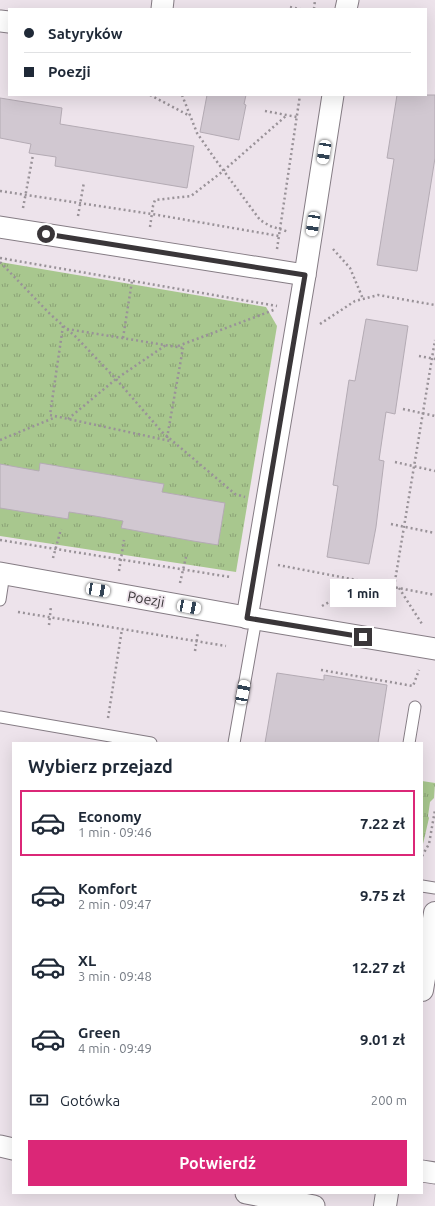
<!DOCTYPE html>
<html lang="pl">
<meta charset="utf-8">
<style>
:root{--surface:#fff;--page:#f2f2f3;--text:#1f2937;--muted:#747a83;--line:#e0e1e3;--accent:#db2777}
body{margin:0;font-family:Ubuntu,sans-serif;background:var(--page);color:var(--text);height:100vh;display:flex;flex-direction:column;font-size:15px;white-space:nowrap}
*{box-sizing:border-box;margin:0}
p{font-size:13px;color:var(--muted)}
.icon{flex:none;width:22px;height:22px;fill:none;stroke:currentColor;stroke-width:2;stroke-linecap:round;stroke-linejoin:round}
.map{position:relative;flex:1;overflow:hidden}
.panel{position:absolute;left:12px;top:742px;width:411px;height:452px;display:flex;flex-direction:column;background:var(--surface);border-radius:0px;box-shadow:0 4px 16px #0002}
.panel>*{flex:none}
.banner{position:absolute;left:8px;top:8px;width:419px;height:88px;border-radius:0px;box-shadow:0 4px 16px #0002;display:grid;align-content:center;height:88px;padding:0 16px;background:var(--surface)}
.end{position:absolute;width:18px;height:18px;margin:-9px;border:5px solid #3a3639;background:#fff;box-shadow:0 0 0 2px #fff}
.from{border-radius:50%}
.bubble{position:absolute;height:28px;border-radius:0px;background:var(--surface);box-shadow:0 4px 16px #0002;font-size:13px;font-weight:600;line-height:28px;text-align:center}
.car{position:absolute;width:12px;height:24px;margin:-12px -6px;border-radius:5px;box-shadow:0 0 3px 1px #0007;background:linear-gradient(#fff 24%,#345 0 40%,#fff 0 76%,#345 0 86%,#fff 0)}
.banner b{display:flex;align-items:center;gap:14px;height:38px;font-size:15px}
.banner b+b{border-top:1px solid var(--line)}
.banner i{width:10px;height:10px;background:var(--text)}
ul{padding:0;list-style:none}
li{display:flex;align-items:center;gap:12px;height:66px;margin:0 8px 6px;padding:0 8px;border:2px solid transparent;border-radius:0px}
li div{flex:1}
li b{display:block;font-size:15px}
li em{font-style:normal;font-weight:600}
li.current{border-color:var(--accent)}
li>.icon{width:36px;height:36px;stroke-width:1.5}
h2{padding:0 16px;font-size:18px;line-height:48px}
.pay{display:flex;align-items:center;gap:10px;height:44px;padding:0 16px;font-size:15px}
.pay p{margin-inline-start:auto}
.action{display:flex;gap:8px;margin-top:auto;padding:8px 16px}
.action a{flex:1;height:46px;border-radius:0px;background:var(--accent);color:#fff;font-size:16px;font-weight:600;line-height:46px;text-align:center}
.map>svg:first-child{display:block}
</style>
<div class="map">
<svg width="435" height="1206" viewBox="0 0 435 1206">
<defs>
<pattern id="grass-tufts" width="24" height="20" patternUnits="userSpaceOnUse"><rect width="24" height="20" fill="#a8c78e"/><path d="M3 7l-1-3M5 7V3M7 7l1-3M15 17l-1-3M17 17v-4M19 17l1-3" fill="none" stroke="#8aa275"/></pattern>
</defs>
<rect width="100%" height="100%" fill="#ede3eb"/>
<g fill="url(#grass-tufts)">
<polygon points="0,262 266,307 277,326 236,572 0,536"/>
<polygon points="422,781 435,783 434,798 430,802 428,816 429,818 423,844 422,844"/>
</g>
<g fill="#d1c8d1" stroke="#b4abb4">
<polygon points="207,95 246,95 244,104 246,105 239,140 200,132"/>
<polygon points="397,95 435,95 435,158 417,271 377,265 394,159 387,158"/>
<polygon points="0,98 62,108 60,124 194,146 187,188 55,166 56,157 29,153 31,144 0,138"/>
<polygon points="366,319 408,326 395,414 386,412 379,460 384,461 376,527 369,564 327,557 338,486 333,485 349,380 355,381"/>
<polygon points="40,463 164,484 162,492 225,503 218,545 193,541 121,528 123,521 95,516 69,512 68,519 0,508 0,464 39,471"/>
<polygon points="277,673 324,680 324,675 387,685 378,743 265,743"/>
</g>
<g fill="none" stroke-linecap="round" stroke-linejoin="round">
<defs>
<g id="lane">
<polyline points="0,600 4,574"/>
<polyline points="0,717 151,743"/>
<polyline points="234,743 256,619"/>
<polyline points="409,743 415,707"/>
<polyline points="422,886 435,888"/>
</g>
<g id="street">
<polyline points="162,9 163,0"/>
<polyline points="346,9 348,0"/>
<polyline points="0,21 9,22"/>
<polyline points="0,227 305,275"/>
<polyline points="0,573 256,619 435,649"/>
<polyline points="247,618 305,275 333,95"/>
<polyline points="0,1146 13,1149"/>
<polyline points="422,1171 435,1173"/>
<polyline points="246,1193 314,1206"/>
</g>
<g id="secondary">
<polyline points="422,990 435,913"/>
<polyline points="385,1206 387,1193"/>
</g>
</defs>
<use href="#lane" stroke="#857c84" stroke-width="13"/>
<use href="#street" stroke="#857c84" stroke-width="23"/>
<use href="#secondary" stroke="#857c84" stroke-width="24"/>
<g stroke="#999298" stroke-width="2.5" stroke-dasharray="2 3" stroke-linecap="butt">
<polyline points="290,7 300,9"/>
<polyline points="314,9 315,0"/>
<polyline points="150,95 190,116"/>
<polyline points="182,95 197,133 215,159 260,220 270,226 289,232"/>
<polyline points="265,111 297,117"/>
<polyline points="0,191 152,214 279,236"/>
<polyline points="23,208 33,155"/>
<polyline points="78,216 84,182"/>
<polyline points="150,227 153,206 155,200 191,196 222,172 287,115"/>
<polyline points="277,249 300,95"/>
<polyline points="333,249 350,268 363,299"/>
<polyline points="0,258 277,306"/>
<polyline points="0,262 50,314 76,337 116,379 162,432 235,494 245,497"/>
<polyline points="320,324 355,301 378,295 435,305"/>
<polyline points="63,326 50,415 170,441"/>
<polyline points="67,329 183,348"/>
<polyline points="123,338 132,281"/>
<polyline points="178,346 258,316 276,309"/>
<polyline points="419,356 435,359"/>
<polyline points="403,409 435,416"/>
<polyline points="68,419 116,379 166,345"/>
<polyline points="167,438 183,348"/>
<polyline points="0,440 56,417"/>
<polyline points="395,462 435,471"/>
<polyline points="391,524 435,533"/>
<polyline points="0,540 230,577"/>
<polyline points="53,558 61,529"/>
<polyline points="278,565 435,595"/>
<polyline points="119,571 124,540"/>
<polyline points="180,583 186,557"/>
<polyline points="394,587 435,340"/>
<polyline points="399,588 422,624"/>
<polyline points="322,606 365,582"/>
<polyline points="18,612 226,646"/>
<polyline points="49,625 51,606"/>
<polyline points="195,651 198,632"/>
<polyline points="321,670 413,686 419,670"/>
<polyline points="108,718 122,629"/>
<polyline points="422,856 429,844 435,810"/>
</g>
<use href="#lane" stroke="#fff" stroke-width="11"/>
<use href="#street" stroke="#fff" stroke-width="21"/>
<use href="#secondary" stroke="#fff" stroke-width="22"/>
</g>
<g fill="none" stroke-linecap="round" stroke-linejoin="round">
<polyline stroke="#3a3639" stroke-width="5" points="46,234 305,275 247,618 363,637"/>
</g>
<g text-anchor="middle" stroke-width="3.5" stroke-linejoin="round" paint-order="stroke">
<g font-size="14" fill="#3a3639" stroke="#ede3eb">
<text transform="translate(146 599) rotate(10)" y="5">Poezji</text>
</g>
</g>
</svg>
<i class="end from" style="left:46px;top:234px"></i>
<i class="end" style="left:363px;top:637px"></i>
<div class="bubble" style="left:330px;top:579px;width:66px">1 min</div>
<i class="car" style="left:324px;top:152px;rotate:189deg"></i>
<i class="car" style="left:313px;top:224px;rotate:189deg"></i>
<i class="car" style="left:98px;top:590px;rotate:100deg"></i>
<i class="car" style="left:189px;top:607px;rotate:101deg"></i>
<i class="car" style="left:243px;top:692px;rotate:11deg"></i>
<div class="banner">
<b><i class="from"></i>Satyryków</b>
<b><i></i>Poezji</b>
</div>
<section class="panel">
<h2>Wybierz przejazd</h2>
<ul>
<li class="current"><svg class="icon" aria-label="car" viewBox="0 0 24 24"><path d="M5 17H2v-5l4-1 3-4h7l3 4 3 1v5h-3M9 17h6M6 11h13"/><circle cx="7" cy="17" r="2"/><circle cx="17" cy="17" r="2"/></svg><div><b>Economy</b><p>1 min · 09:46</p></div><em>7.22 zł</em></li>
<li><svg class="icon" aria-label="car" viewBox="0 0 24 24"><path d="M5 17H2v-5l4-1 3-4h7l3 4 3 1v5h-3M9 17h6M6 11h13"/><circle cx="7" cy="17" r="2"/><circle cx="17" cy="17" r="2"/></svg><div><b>Komfort</b><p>2 min · 09:47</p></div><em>9.75 zł</em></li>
<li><svg class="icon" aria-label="car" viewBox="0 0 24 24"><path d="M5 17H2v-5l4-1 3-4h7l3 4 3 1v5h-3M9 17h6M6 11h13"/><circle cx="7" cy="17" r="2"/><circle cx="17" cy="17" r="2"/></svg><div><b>XL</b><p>3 min · 09:48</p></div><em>12.27 zł</em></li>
<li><svg class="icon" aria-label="car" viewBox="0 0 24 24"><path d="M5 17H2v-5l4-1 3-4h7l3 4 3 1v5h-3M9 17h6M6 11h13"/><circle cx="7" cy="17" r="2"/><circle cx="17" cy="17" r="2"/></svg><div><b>Green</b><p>4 min · 09:49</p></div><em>9.01 zł</em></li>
</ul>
<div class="pay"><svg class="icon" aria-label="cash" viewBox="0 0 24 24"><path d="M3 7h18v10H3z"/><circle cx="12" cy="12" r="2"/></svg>Gotówka<p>200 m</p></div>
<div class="action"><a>Potwierdź</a></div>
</section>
</div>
